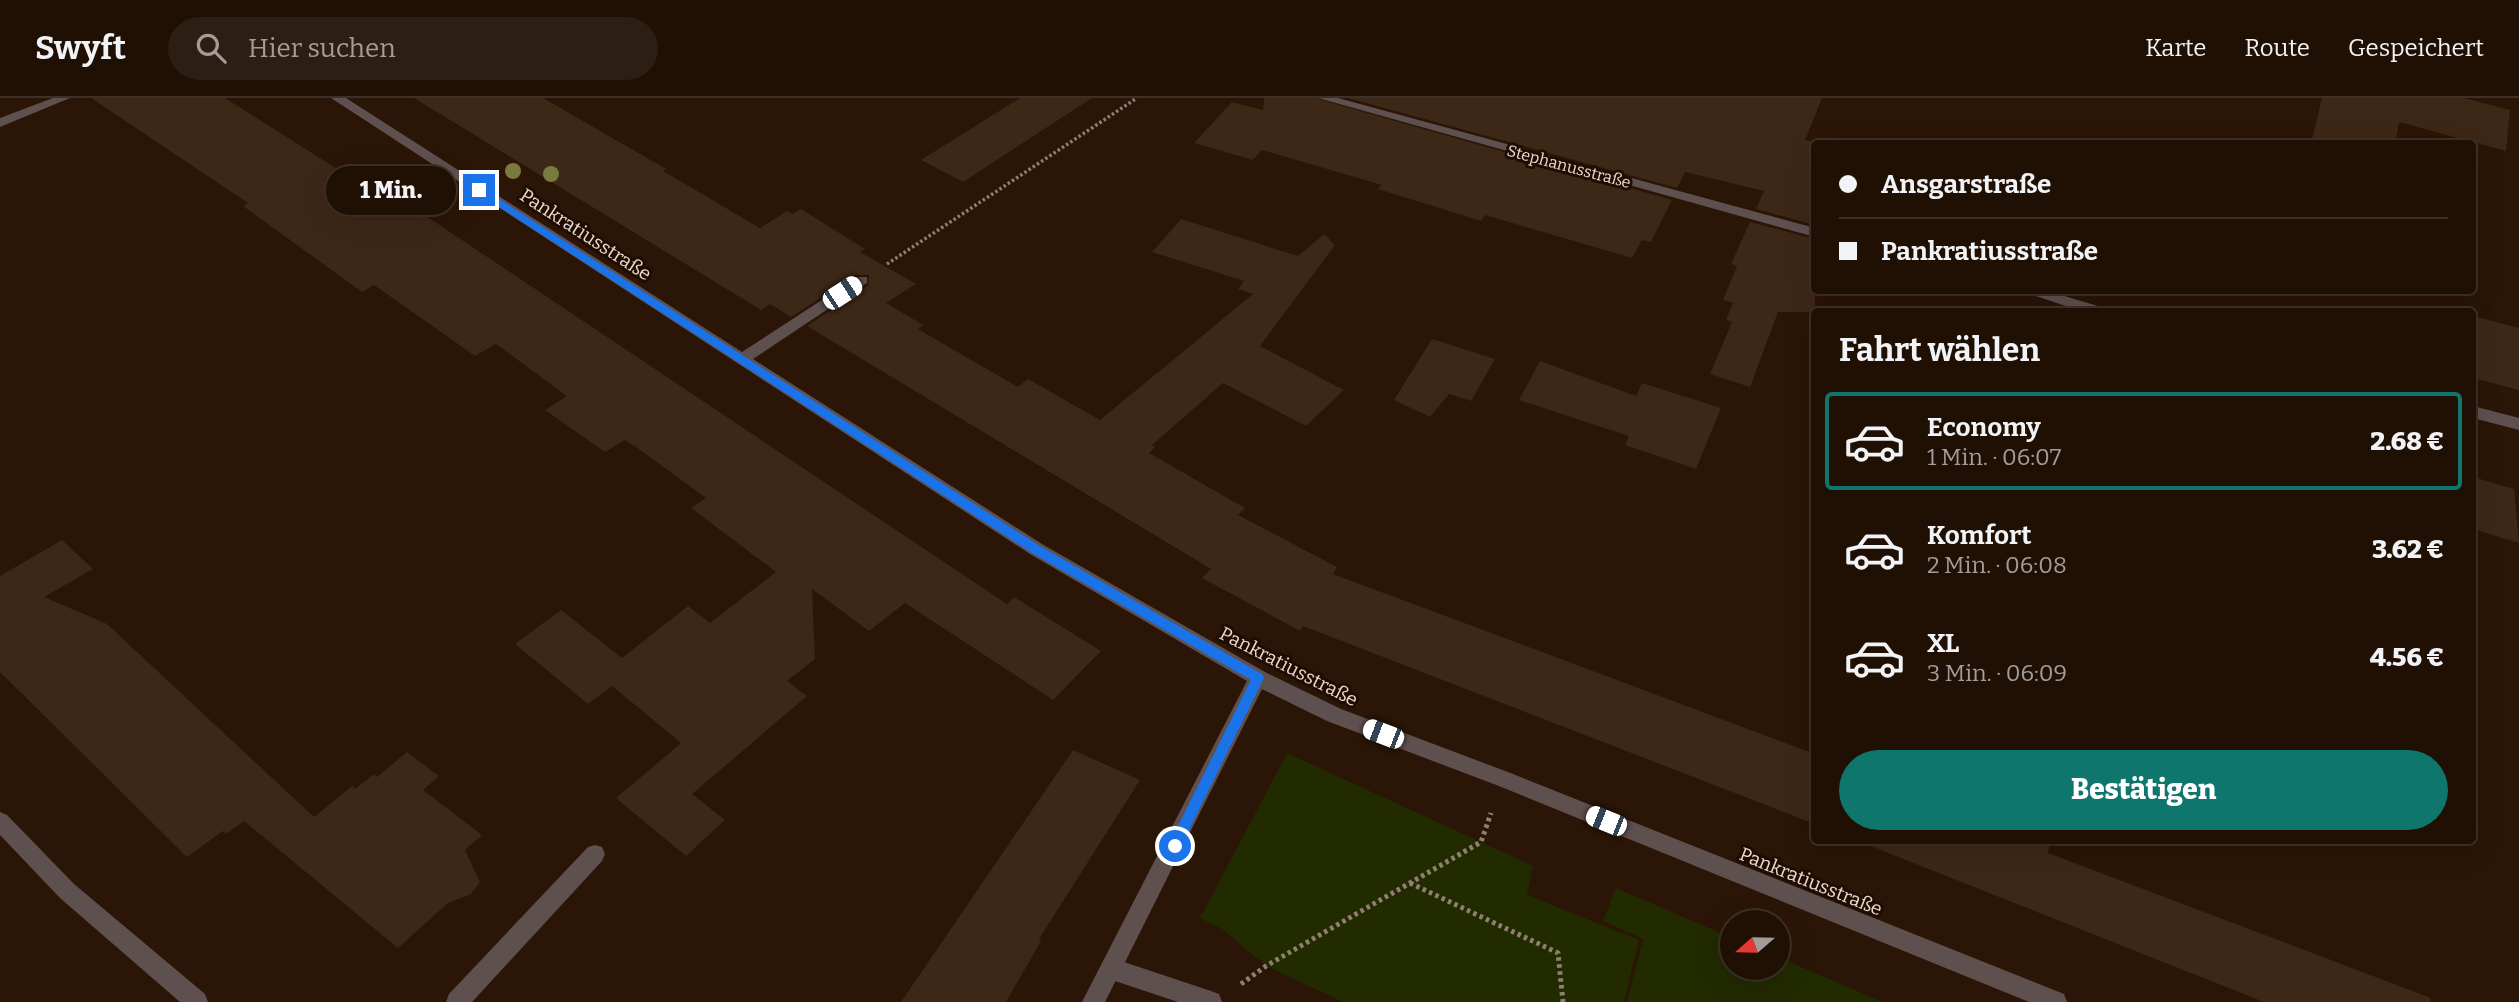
<!DOCTYPE html>
<html lang="de">
<meta charset="utf-8">
<style>
:root{--surface:#201004;--page:#2d1e13;--text:#f1f3f6;--muted:#a29d9a;--line:#3d3026;--accent:#0f766e}
body{margin:0;font-family:Bitter,serif;background:var(--page);color:var(--text);height:100vh;display:flex;flex-direction:column;font-size:26px;white-space:nowrap}
*{box-sizing:border-box;margin:0}
p{font-size:23px;color:var(--muted)}
.icon{flex:none;width:38px;height:38px;fill:none;stroke:currentColor;stroke-width:2;stroke-linecap:round;stroke-linejoin:round}
.map{position:relative;flex:1;overflow:hidden}
.panel{position:absolute;left:1811px;top:210px;width:665px;height:536px;display:flex;flex-direction:column;background:var(--surface);border-radius:7px;box-shadow:0 7px 28px #0002,0 0 0 2px var(--line)}
.panel>*{flex:none}
.hud{position:absolute;left:1811px;top:42px;width:665px;height:154px;border-radius:7px;box-shadow:0 7px 28px #0002,0 0 0 2px var(--line);display:grid;align-content:center;height:154px;padding:0 28px;background:var(--surface)}
.needle{width:46px;rotate:250deg}
.controls{position:absolute;left:1720px;top:812px;display:grid;gap:14px}
.controls a{display:grid;place-items:center;width:70px;height:70px;border-radius:50%;background:var(--surface);box-shadow:0 7px 28px #0002,0 0 0 2px var(--line);font-size:35px}
.end{position:absolute;width:32px;height:32px;margin:-16px;border:9px solid #1a73e8;background:#fff;box-shadow:0 0 0 4px #fff}
.from{border-radius:50%}
.bubble{position:absolute;height:49px;border-radius:24px;background:var(--surface);box-shadow:0 7px 28px #0002,0 0 0 2px var(--line);font-size:23px;font-weight:800;line-height:49px;text-align:center}
.car{position:absolute;width:21px;height:42px;margin:-21px -10px;border-radius:9px;box-shadow:0 0 5px 2px #0007;background:linear-gradient(#fff 24%,#345 0 40%,#fff 0 76%,#345 0 86%,#fff 0)}
.hud b{display:flex;align-items:center;gap:24px;height:66px;font-size:26px}
.hud b+b{border-top:2px solid var(--line)}
.hud i{width:18px;height:18px;background:var(--text)}
ul{padding:0;list-style:none}
li{display:flex;align-items:center;gap:21px;height:98px;margin:0 14px 10px;padding:0 14px;border:4px solid transparent;border-radius:7px}
li div{flex:1}
li b{display:block;font-size:26px}
li em{font-style:normal;font-weight:800}
li.selected{border-color:var(--accent)}
li>.icon{width:63px;height:63px;stroke-width:1.5}
h2{padding:0 28px;font-size:32px;line-height:84px}
.button{display:flex;gap:14px;margin-top:auto;padding:14px 28px}
.button a{flex:1;height:80px;border-radius:42px;background:var(--accent);color:#fff;font-size:28px;font-weight:800;line-height:80px;text-align:center}
header{display:flex;align-items:center;gap:42px;box-sizing:border-box;height:98px;padding:0 35px;background:var(--surface);border-bottom:2px solid var(--line)}
header strong{font-size:33px}
nav{display:flex;gap:38px;margin-inline-start:auto;font-size:24px}
.search{width:490px;height:63px;background:var(--page);display:flex;align-items:center;gap:18px;box-sizing:border-box;padding:0 24px;border-radius:38px;color:var(--muted);font-size:26px}
.map>svg:first-child{display:block}
</style>
<header>
<strong>Swyft</strong>
<div class="search"><svg class="icon" aria-label="search" viewBox="0 0 24 24"><circle cx="10" cy="10" r="6"/><path d="M15 15l6 6"/></svg>Hier suchen</div>
<nav><a>Karte</a><a>Route</a><a>Gespeichert</a></nav>
</header>
<div class="map">
<svg width="2519" height="904" viewBox="0 0 2519 904">
<rect width="100%" height="100%" fill="#2a1506"/>
<g fill="#222a00">
<polygon points="1287,655 1533,768 1527,797 1639,842 1624,904 1343,904 1266,868 1222,831 1200,820"/>
<polygon points="1616,790 1732,840 1732,870 1778,870 1778,859 1883,904 1627,904 1643,841 1603,823"/>
</g>
<g fill="#3d2717">
<polygon points="91,0 225,0 386,102 396,98 1007,506 1014,499 1101,553 1053,602 905,505 869,533 812,491 815,561 787,583 807,598 692,696 725,722 686,758 616,700 681,645 612,588 588,606 515,546 561,512 622,560 688,508 710,525 776,474 691,410 706,400 636,349 625,342 605,354 545,312 567,298 496,246 475,258 374,187 362,194 243,108 248,105"/>
<polygon points="414,0 543,0 666,71 663,73 760,130 787,113 793,116 801,111 865,151 860,154 916,186 886,205 923,227 918,231 1018,289 1028,281 1100,322 1253,196 1238,191 1244,183 1152,154 1181,121 1298,158 1324,136 1335,147 1260,248 1344,292 1306,328 1223,285 1152,347 1155,349 1149,355 1245,410 1238,417 1337,469 1333,476 1815,656 1815,726 1303,528 1300,533 1202,480 1211,471 807,228 868,187 869,177 856,177 791,219 770,206 761,212"/>
<polygon points="1020,0 1092,0 963,84 921,62"/>
<polygon points="1264,0 1315,0 1672,102 1651,144 1642,142 1632,160 1485,117 1481,123 1378,91 1382,87 1262,52 1253,62 1194,45 1232,4 1263,12"/>
<polygon points="1348,0 1822,0 1805,42 1815,44 1815,127 1756,111 1764,93 1685,74 1677,90"/>
<polygon points="2322,0 2464,0 2510,12 2506,53 2399,24 2395,46 2311,46"/>
<polygon points="1750,124 1815,141 1815,214 1778,214 1750,289 1710,276 1732,224 1726,222 1733,205 1723,202 1737,168 1731,166"/>
<polygon points="2473,218 2519,230 2519,292 2473,280"/>
<polygon points="1432,241 1495,261 1471,303 1449,296 1430,319 1394,302"/>
<polygon points="1540,263 1636,298 1642,285 1721,310 1696,371 1625,347 1629,338 1519,302"/>
<polygon points="2473,379 2514,391 2519,445 2473,431"/>
<polygon points="62,442 93,471 44,499 107,526 314,719 352,688 355,691 374,676 377,679 407,654 439,678 423,692 482,737 465,752 480,784 471,796 448,805 398,850 244,723 226,736 223,733 187,759 0,574 0,478"/>
<polygon points="1073,652 1140,682 1039,841 1041,843 1006,904 901,904"/>
<polygon points="1863,742 2050,742 2048,755 2431,900 2430,904 2264,904 1863,745"/>
</g>
<g fill="none" stroke-linecap="round" stroke-linejoin="round">
<polyline stroke="#907f72" stroke-width="3.5" stroke-dasharray="2.5 2.5" stroke-linecap="butt" points="887,166 1137,0"/>
<g stroke="#907f72" stroke-width="5" stroke-dasharray="3.5 3.5" stroke-linecap="butt">
<polyline points="1410,785 1558,855 1563,904"/>
<polyline points="1241,886 1266,868 1481,744 1491,715"/>
</g>
<g fill="#5f5050" fill-rule="evenodd">
<polygon points="595,747 602,749 605,756 602,763 472,904 446,904 449,896 588,749"/>
<polygon points="1112,860 1211,893 1219,896 1222,904 1178,904 1112,882 1104,878 1101,871 1104,864"/>
</g>
<g fill="#5f5050" fill-rule="evenodd">
<polygon points="53,0 70,0 0,29 0,20"/>
<polygon points="331,0 346,0 742,254 857,179 867,179 867,185 753,261 1042,446 1265,574 1341,611 1513,676 2064,896 2067,904 2029,904 1499,688 1327,623 1262,591 1105,904 1082,904 1247,583 1030,456"/>
<polygon points="1318,0 1338,0 1815,130 1815,139"/>
<polygon points="2018,192 2044,192 2108,211 2110,214 2084,214"/>
<polygon points="2473,308 2519,320 2519,332 2473,320"/>
<polygon points="0,714 7,717 74,786 205,896 208,904 180,904 60,800 0,737"/>
</g>
</g>
<g fill="#787a40">
<circle cx="513" cy="73" r="8"/>
<circle cx="551" cy="76" r="8"/>
</g>
<polygon fill="#1a73e8" points="476,90 482,90 1040,448 1262,576 1264,580 1179,752 1175,754 1168,748 1251,582 1032,455 476,94"/>
<g text-anchor="middle" stroke-width="6" stroke-linejoin="round" paint-order="stroke">
<g font-size="16" fill="#e9dad0" stroke="#200c01">
<text transform="translate(1569 68) rotate(15)" y="6">Stephanusstraße</text>
</g>
<g font-size="19" fill="#e9dad0" stroke="#200c01">
<text transform="translate(586 136) rotate(33)" y="7">Pankratiusstraße</text>
<text transform="translate(1289 568) rotate(27)" y="7">Pankratiusstraße</text>
<text transform="translate(1811 783) rotate(22)" y="7">Pankratiusstraße</text>
</g>
</g>
</svg>
<div class="controls">
<a><svg class="needle" viewBox="-14 -14 28 28"><path d="M0-13l5 13h-10z" fill="#e53935"/><path d="M0 13l5-13h-10z" fill="#a29d9a"/></svg></a>
</div>
<i class="end from" style="left:1175px;top:748px"></i>
<i class="end" style="left:479px;top:92px"></i>
<div class="bubble" style="left:326px;top:68px;width:130px">1 Min.</div>
<i class="car" style="left:842px;top:195px;rotate:57deg"></i>
<i class="car" style="left:1383px;top:636px;rotate:291deg"></i>
<i class="car" style="left:1606px;top:723px;rotate:292deg"></i>
<div class="hud">
<b><i class="from"></i>Ansgarstraße</b>
<b><i></i>Pankratiusstraße</b>
</div>
<section class="panel">
<h2>Fahrt wählen</h2>
<ul>
<li class="selected"><svg class="icon" aria-label="car" viewBox="0 0 24 24"><path d="M5 17H2v-5l4-1 3-4h7l3 4 3 1v5h-3M9 17h6M6 11h13"/><circle cx="7" cy="17" r="2"/><circle cx="17" cy="17" r="2"/></svg><div><b>Economy</b><p>1 Min. · 06:07</p></div><em>2.68 €</em></li>
<li><svg class="icon" aria-label="car" viewBox="0 0 24 24"><path d="M5 17H2v-5l4-1 3-4h7l3 4 3 1v5h-3M9 17h6M6 11h13"/><circle cx="7" cy="17" r="2"/><circle cx="17" cy="17" r="2"/></svg><div><b>Komfort</b><p>2 Min. · 06:08</p></div><em>3.62 €</em></li>
<li><svg class="icon" aria-label="car" viewBox="0 0 24 24"><path d="M5 17H2v-5l4-1 3-4h7l3 4 3 1v5h-3M9 17h6M6 11h13"/><circle cx="7" cy="17" r="2"/><circle cx="17" cy="17" r="2"/></svg><div><b>XL</b><p>3 Min. · 06:09</p></div><em>4.56 €</em></li>
</ul>
<div class="button"><a>Bestätigen</a></div>
</section>
</div>
